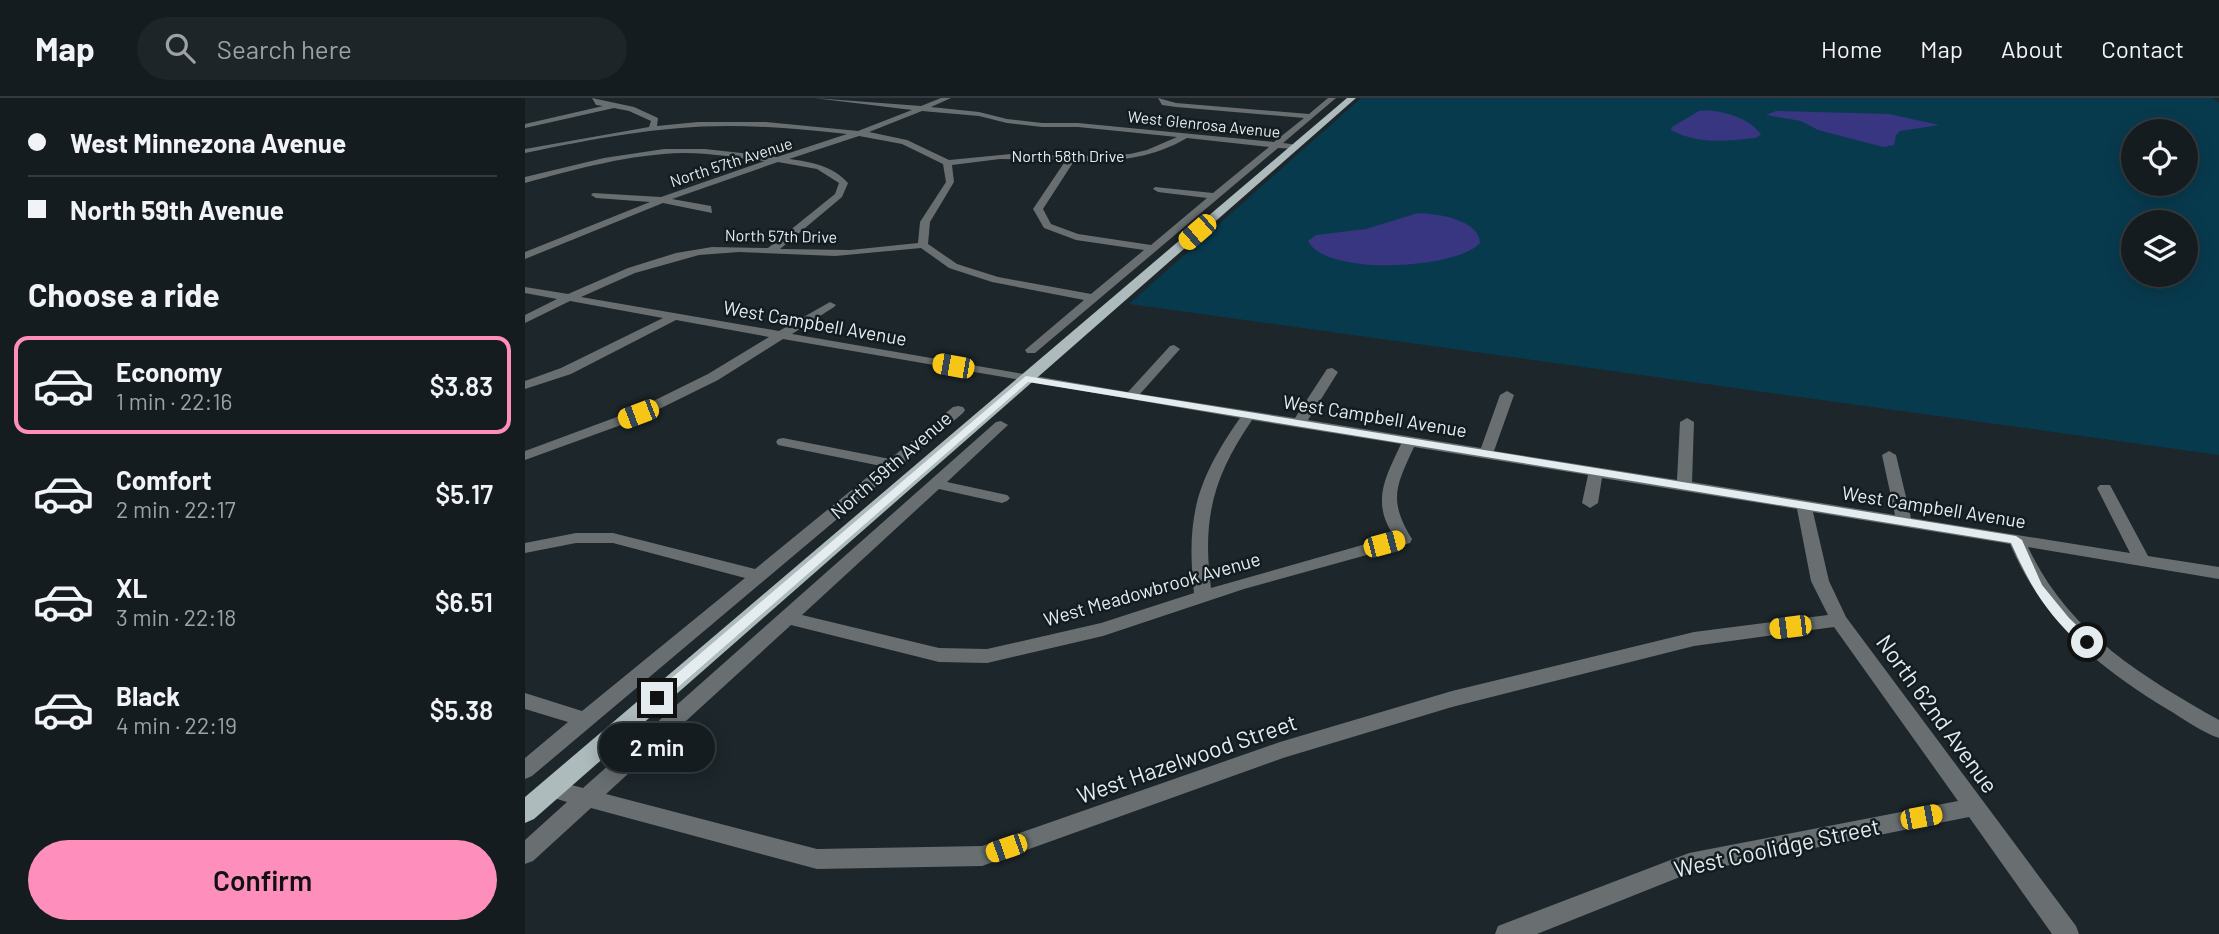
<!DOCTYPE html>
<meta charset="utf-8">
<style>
:root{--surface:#151c20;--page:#1e2529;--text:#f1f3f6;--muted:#9da1a5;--line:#343a3e;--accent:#fe8ebb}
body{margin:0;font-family:Barlow,sans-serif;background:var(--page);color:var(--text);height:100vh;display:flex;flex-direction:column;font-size:26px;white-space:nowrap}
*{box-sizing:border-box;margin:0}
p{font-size:23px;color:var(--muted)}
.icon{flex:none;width:38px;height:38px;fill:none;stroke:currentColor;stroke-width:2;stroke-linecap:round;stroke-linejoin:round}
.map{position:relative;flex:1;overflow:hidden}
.panel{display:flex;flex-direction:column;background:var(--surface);width:525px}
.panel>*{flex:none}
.guide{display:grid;align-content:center;height:154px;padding:0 28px;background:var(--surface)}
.buttons{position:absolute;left:1596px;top:21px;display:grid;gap:14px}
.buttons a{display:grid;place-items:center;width:77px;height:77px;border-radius:50%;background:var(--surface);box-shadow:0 4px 18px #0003,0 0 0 2px var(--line);font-size:35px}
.end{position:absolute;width:32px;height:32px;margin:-16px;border:9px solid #e5ecef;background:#111;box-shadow:0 0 0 4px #111}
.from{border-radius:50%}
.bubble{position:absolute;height:49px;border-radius:24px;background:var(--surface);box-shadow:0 4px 18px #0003,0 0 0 2px var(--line);font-size:23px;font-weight:600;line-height:49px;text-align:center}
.car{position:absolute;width:21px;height:42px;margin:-21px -10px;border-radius:9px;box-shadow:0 0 5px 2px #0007;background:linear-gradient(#f5c518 24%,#345 0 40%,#f5c518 0 76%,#345 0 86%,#f5c518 0)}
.guide b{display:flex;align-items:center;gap:24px;height:66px;font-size:26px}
.guide b+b{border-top:2px solid var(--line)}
.guide i{width:18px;height:18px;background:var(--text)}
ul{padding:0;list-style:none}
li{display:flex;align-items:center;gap:21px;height:98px;margin:0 14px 10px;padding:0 14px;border:4px solid transparent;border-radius:14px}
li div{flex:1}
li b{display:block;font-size:26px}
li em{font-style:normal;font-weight:600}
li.on{border-color:var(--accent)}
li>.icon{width:63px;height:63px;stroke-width:1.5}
h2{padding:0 28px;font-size:32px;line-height:84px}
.button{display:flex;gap:14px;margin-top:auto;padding:14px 28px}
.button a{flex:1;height:80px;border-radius:42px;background:var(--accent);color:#111;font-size:28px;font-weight:600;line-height:80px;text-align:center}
header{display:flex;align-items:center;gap:42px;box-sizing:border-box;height:98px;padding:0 35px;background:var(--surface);border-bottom:2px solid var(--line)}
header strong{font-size:33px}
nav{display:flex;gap:38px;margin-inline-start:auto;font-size:24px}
.search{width:490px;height:63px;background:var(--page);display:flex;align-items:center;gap:18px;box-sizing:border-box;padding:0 24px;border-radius:38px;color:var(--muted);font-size:26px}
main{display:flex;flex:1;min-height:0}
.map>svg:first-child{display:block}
</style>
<header>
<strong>Map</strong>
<div class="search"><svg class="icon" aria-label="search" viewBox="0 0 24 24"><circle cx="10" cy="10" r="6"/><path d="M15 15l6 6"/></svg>Search here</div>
<nav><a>Home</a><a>Map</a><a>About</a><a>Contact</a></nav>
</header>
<main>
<section class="panel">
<div class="guide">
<b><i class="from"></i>West Minnezona Avenue</b>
<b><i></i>North 59th Avenue</b>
</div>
<h2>Choose a ride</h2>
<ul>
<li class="on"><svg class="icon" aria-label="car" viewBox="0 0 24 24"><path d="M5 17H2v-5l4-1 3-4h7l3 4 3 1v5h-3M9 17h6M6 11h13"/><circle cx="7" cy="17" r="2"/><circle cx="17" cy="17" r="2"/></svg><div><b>Economy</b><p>1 min · 22:16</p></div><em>$3.83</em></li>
<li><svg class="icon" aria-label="car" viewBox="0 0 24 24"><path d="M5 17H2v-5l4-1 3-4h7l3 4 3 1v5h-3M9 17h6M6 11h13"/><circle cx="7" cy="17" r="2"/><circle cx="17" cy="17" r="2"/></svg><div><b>Comfort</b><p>2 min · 22:17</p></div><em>$5.17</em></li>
<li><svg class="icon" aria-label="car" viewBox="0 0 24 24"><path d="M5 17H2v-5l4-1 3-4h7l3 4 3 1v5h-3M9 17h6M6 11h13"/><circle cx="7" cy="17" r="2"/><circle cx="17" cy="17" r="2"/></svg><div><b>XL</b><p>3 min · 22:18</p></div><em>$6.51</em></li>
<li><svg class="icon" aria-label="car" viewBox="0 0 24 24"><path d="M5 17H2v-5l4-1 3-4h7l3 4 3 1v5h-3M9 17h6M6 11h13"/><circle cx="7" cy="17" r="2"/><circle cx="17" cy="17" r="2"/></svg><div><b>Black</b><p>4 min · 22:19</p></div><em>$5.38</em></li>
</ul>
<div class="button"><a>Confirm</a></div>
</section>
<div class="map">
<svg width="1694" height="836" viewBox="0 0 1694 836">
<rect width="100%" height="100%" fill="#1c262b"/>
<path fill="#083a4e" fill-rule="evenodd" d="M836,0h852l6,5v352l-1090,-151zM1608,33h53v53h-53zM1608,124h53v53h-53z"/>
<g fill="#383581">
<path d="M1174,13c18,-3 53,7 62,24l-6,3c-30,3 -56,7 -84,-8l1,-3z"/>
<polygon points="1251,13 1364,16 1414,27 1375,33 1371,37 1369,47 1358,49 1293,32 1276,23 1241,17"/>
<path d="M893,115c19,1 61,6 62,30 -23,26 -154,34 -172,-2l8,-6 50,-6z"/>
</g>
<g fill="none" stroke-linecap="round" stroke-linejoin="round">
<g fill="#696f70" fill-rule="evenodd">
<path d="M67,0l42,9 24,11 -1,8 41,-4h68l92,9 54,-21 -98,-12 107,8 20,-8h10l-20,9 48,5 28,7 35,4h36l196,19 30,-24 -128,-11 -14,-2 -4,-7 18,5 133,11 19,-16h8l-53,45 15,2v4l-20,-1 -243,205h-8l-2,-3 59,-50 -92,-18 -43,-14 -28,-20 -86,8 -96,-4 -40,3 -64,18 -54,24 198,34 51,-29 6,3 -2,2 -42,27 336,58 42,-46 4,-1 6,4 -40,45 155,24 32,-49 5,-1 6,4 -30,48 173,28 19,-53 7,-4 7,4 -20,56 183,29 3,-58 7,-4 7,4 -2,60 203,33 -13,-60 7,-4 7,4 15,63 219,35 -33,-65 3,-3h10l38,71 71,11v12l-191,-32c40,85 112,128 191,173v18c-18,-6 -35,-19 -52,-29 -71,-43 -123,-87 -157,-165l-197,-32 16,69 17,36 230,309 3,8h-27l-83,-117 -279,56 -153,61h-42l3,-8 191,-73 269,-52 -124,-174 -140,19 -242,61 -169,51 -301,108 -165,3 -226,-61 -58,53 -8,3v-24l42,-38 -23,-7 -3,-6 3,-6 8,-3 31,8 413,-366 5,-1 7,4 -61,57 60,13 3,3 -3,3 -5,2 -63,-14 -137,126 137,33 48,1 114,-26 93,-30c-8,-76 2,-112 46,-175l-457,-79 -65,41 -75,37 -118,43v-9l108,-40 75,-37 61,-37 -93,-17 -105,54 -46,15v-8l36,-13 102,-50 -93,-17 -45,22v-8l32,-16 -32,-6v-6l43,7 60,-26 48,-15 36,-6 56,1 67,-54 4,-11 -22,-14 -39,-7 -106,37 39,7 1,7 -49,-10 -138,56v-7l125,-50 -54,-4 -5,-3 2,-2 68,4 104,-36c-27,-3 -54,-8 -81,-8 -54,1 -107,16 -159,30v-6l79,-19 60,-9h41l72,8 70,-23c-39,-4 -78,-8 -118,-8 -69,0 -137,13 -204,27v-4l124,-22 2,-6 -22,-10 -15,-3 -89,20v-4l78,-18 -7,-1zM397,13l57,5 28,7 35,4h36l99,10 -30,13 -17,4 -38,2 -81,-2 -62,6 -42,-20 -38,-8zM334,38l43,8 41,20 3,18 -26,40 -2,21 -68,7 -70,-1 62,-52 6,-14c-15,-17 -36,-21 -59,-24zM662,40l82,9 -56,46 -58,-6 -2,2 5,3 49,6 -56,47 -73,-11 -27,-10 -8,-15 31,-48c41,1 77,-2 113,-23zM475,61l66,1 -33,49 11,19 32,12 68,10 -53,44 -93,-17 -41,-13 -29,-20 2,-22 24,-40 -2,-17zM727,322l149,24c-16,34 -30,58 -7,92l-183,52c-9,-69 2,-111 41,-168zM889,349l174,28 -6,28 8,5 8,-5 4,-25 195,31 14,72 17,34 -134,17 -242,59 -172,51 -298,104 -165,3 -211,-55 185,-169 148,37 48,1 116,-27 141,-47 166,-46 2,-4c-24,-39 -16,-53 2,-92z"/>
<polygon points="433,308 438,309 440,312 438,315 7,678 0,681 0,660 43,624 0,611 0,595 57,613 220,480 88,445 51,445 0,455 0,445 51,435 88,435 230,471 356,368 253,347 251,344 253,341 258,340 365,361 428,309"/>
</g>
<polygon fill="#aebbbc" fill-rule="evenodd" points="822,0 831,0 9,721 0,725 0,699"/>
</g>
<path fill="#e5ecef" d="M501,278l990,160 6,4 20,45 27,33 25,24 -7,5 -5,-1c-37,-35 -50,-57 -71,-103l-983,-161 -366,319h-9v-7z"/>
<g text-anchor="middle" stroke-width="5" stroke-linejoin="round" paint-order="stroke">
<g font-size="16" fill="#e5ecef" stroke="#131c21">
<text transform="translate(679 26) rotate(6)" y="6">West Glenrosa Avenue</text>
<text x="543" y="64">North 58th Drive</text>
<text transform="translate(206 64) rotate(-18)" y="6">North 57th Avenue</text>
<text transform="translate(256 138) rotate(1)" y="6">North 57th Drive</text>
</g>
<g font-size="19" fill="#e5ecef" stroke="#131c21">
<text transform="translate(290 225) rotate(10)" y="7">West Campbell Avenue</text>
<text transform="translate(850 318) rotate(9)" y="7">West Campbell Avenue</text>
<text transform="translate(366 367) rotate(-41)" y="7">North 59th Avenue</text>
<text transform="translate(1409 409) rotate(9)" y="7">West Campbell Avenue</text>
<text transform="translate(627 491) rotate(-16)" y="7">West Meadowbrook Avenue</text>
</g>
<g font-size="23" fill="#e5ecef" stroke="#131c21">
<text transform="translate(1412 616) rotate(54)" y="8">North 62nd Avenue</text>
<text transform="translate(662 661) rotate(-19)" y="8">West Hazelwood Street</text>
<text transform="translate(1252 750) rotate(-12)" y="8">West Coolidge Street</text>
</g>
</g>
</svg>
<div class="buttons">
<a><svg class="icon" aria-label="locate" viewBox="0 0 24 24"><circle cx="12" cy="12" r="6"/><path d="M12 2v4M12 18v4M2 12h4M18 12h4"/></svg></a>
<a><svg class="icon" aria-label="layers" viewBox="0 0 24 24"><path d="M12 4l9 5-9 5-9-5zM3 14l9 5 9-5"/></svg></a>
</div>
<i class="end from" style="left:1562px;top:544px"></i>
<i class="end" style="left:132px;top:600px"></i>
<div class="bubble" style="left:74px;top:625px;width:116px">2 min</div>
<i class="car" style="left:672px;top:134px;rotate:229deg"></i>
<i class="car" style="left:428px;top:268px;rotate:280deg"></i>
<i class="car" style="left:113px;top:316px;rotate:249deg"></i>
<i class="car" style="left:859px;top:446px;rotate:75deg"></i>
<i class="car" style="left:1265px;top:529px;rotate:263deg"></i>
<i class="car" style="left:1396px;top:719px;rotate:79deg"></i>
<i class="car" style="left:481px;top:750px;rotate:251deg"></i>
</div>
</main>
